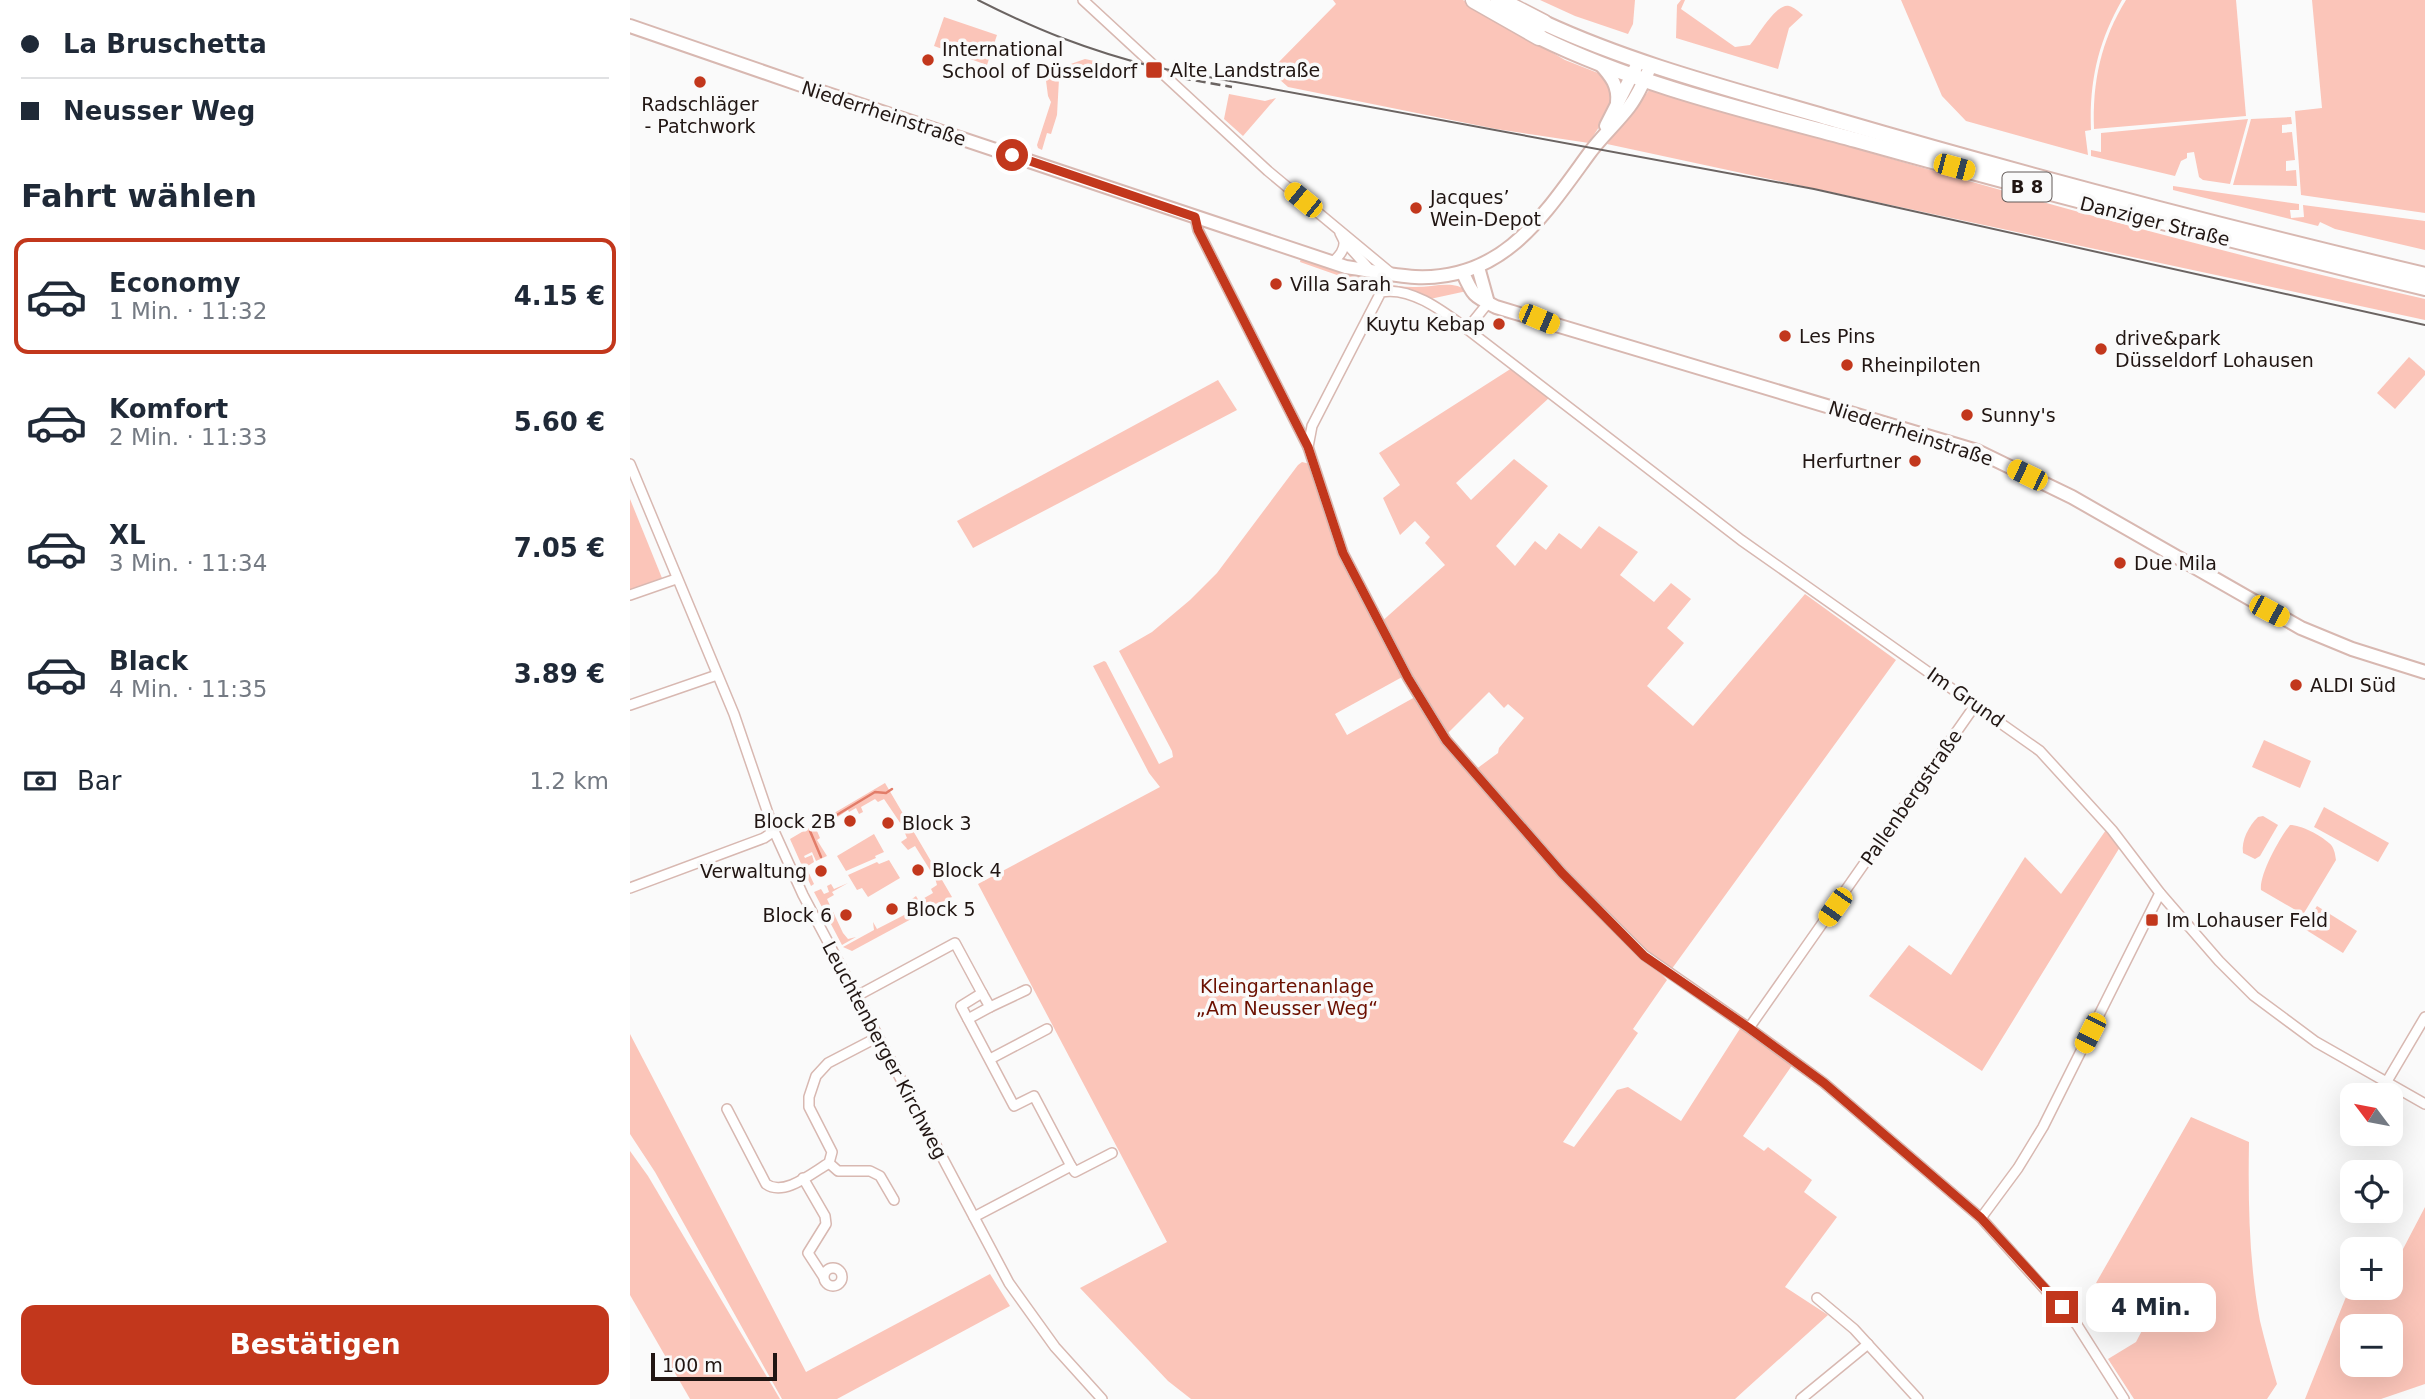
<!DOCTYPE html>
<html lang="de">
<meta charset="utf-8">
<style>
:root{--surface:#fff;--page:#f2f2f3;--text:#1f2937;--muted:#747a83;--line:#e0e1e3;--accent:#c2371c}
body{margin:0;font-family:"DejaVu Sans",sans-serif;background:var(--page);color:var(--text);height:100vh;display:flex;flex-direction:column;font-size:26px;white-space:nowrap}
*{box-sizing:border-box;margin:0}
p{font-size:23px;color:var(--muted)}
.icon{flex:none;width:38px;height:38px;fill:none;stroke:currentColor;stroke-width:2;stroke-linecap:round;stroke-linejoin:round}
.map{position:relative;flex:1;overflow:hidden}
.details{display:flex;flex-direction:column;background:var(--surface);width:630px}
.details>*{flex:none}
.banner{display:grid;align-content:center;height:154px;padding:0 21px;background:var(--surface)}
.needle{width:46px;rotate:302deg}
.fabs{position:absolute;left:1710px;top:1083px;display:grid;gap:14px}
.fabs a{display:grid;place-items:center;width:63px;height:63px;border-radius:14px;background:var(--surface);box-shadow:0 7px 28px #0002;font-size:35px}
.scale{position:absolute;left:21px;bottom:18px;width:126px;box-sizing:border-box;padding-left:7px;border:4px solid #211613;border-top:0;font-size:19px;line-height:24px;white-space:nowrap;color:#211613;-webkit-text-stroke:5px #fafafa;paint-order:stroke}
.end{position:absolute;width:32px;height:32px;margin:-16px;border:9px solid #c2371c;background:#fff;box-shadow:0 0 0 4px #fff}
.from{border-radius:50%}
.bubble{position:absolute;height:49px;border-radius:14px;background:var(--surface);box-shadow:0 7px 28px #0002;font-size:23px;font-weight:700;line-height:49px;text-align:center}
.car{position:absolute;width:21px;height:42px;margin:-21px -10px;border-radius:9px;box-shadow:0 0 5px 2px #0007;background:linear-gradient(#f5c518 24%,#345 0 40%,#f5c518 0 76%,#345 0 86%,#f5c518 0)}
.banner b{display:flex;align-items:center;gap:24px;height:66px;font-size:26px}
.banner b+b{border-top:2px solid var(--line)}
.banner i{width:18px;height:18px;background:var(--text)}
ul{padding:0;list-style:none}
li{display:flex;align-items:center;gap:21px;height:116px;margin:0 14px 10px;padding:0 7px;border:4px solid transparent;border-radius:14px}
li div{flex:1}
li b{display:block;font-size:26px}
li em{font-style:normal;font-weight:700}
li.selected{border-color:var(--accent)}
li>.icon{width:63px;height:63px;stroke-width:1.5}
h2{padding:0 21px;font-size:32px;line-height:84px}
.pay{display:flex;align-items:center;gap:18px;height:77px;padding:0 21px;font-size:26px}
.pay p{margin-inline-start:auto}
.cta{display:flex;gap:14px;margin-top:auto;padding:14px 21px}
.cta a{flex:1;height:80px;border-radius:14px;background:var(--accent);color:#fff;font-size:28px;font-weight:700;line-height:80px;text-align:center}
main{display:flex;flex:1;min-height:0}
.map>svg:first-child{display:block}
</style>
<main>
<section class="details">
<div class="banner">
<b><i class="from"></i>La Bruschetta</b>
<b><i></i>Neusser Weg</b>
</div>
<h2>Fahrt wählen</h2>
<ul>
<li class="selected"><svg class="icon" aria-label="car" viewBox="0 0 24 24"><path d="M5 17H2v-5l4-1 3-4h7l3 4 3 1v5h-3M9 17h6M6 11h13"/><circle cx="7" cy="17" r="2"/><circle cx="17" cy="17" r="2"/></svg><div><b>Economy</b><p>1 Min. · 11:32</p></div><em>4.15 €</em></li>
<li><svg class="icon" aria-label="car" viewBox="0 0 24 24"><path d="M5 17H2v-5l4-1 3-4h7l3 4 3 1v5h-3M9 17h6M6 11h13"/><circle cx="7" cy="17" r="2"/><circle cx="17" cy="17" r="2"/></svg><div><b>Komfort</b><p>2 Min. · 11:33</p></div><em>5.60 €</em></li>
<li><svg class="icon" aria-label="car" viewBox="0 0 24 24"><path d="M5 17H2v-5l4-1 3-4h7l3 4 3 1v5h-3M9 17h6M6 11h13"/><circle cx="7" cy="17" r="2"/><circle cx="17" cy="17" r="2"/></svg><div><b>XL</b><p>3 Min. · 11:34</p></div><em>7.05 €</em></li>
<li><svg class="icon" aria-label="car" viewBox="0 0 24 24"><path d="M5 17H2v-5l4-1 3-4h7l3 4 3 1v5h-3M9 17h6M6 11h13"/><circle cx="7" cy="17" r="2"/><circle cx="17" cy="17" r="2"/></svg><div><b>Black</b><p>4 Min. · 11:35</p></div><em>3.89 €</em></li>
</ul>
<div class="pay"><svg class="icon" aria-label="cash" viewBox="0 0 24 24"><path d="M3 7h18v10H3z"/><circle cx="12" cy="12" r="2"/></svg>Bar<p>1.2 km</p></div>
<div class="cta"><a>Bestätigen</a></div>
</section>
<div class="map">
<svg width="1795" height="1399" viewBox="0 0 1795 1399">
<rect width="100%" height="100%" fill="#fafafa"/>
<g fill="#fbc5b9" fill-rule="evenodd">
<polygon points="703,0 833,0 935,60 968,73 982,85 982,106 959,143 866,129 658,87 640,71 706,4"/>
<polygon points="910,0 1005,0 1003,24 998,34 945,16"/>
<path d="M1051,0h4l-4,9 54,38 15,-2c8,-9 26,-42 39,-39 5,1 10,6 14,9l-14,13 -11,41 -102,-31 1,-33z"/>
<path d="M1271,0h221c-24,42 -33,82 -31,130l-6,1 3,24 -122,-34 -24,-25z"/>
<path d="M1496,0h110l10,116 -152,13c-2,-46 7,-89 32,-129z"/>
<polygon points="1682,0 1795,0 1795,213 1671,195 1665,111 1692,108"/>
<polygon points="314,17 367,35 357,65 304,46"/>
<polygon points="455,59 469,62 473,65 429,79 427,115 421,134 417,133 412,150 408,148 407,145 421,102 418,96 415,73"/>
<path d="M1020,89c257,74 514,152 775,210v21l-818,-176z"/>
<polygon points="599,94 635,101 646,98 613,136 594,119"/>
<polygon points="1661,117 1662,124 1652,125 1652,133 1662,132 1665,160 1656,161 1656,171 1666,170 1667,186 1603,185 1621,119"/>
<polygon points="1618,119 1600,184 1573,180 1569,177 1564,152 1557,153 1557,158 1551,161 1545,176 1461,156 1461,150 1471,152 1471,133"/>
<polygon points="1543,186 1669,204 1669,210 1660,210 1661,218 1674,217 1673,205 1795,221 1795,250 1705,229 1690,222 1688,226 1543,190"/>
<path d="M671,258c36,12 74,28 112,29 18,1 40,-8 54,4l-37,8 -35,-12 -21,1 -74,-26z"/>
<polygon points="1779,357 1795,371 1795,375 1765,409 1747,393"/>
<path d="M882,368l37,30 -93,85 15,17 43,-41 34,27 -52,60 19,20 20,-25 11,9 13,-17 22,16 18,-23 39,26 -18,23 34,27 17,-19 20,16 -24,29 17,15 -37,43 46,40 112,-132 91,66 -225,310c-77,-52 -135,-131 -196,-200l23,-17 1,-5 25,-30 -16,-14 -4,4 -15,-16 -44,44 -65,-113 65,-58 -20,-22 5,-6 -15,-16 -15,14 -17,-37 17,-13 -21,-32z"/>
<polygon points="588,380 607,410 343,548 327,521"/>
<polygon points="672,462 680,464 710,555 774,676 705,714 717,735 785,697 817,743 1037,980 1003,1029 1008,1033 933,1142 944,1147 987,1090 998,1087 1051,1121 1111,1027 1163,1064 1113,1136 1134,1151 1138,1147 1182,1180 1174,1192 1207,1217 1155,1287 1198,1315 1105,1399 561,1399 538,1381 450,1288 537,1242 348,884 530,787 519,773 463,666 474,661 476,662 529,764 543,757 542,751 489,651 522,632 560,600 587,573 668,465"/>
<polygon points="0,499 32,578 30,583 0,594"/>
<polygon points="1634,740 1681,761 1670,788 1622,767"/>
<polygon points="255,783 322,897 222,951 213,947 244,930 243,922 247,929 280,912 286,906 282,899 286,896 289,901 303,893 301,889 307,885 305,878 285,846 278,850 271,842 277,838 274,831 275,830 254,799 248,802 245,799 231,807 233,812 229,814 226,808 219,812 218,810 187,831 190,838 187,840 197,856 186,861 182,852 174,856 175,858 182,855 184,862 176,867 184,884 181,886 160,839"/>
<polygon points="1694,807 1759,843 1748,862 1684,827"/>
<path d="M1633,816l15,9 -18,31 -5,3 -12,-6c-2,-13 6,-27 15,-36z"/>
<path d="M1660,825c11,0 30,10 39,18 5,4 6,10 7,17l-32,53 -5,-1 -38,-22c-2,-15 19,-53 29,-65z"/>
<polygon points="1476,830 1490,847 1352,1071 1239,996 1279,945 1321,975 1395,857 1431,894"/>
<polygon points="244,834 254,852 245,856 246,858 216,871 207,856"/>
<polygon points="259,860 270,878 238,897 232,888 227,890 218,875 247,862 249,864"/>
<polygon points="218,883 202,892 204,895 197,899 213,933 218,939 226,937 212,945 184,892 191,889 194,894 199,892 197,886 201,884 204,889"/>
<polygon points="1687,906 1727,931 1713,953 1673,928"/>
<polygon points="0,1034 176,1372 360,1274 380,1306 207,1399 152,1399 25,1172 0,1134"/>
<path d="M1561,1117l58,25c-1,60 0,121 11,179 5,21 11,42 17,63l-10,15h-133l-26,-40 28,-17 23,-44 -26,-13 -8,14 -29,-16z"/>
<polygon points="0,1151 18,1176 150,1399 60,1399 0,1295"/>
<path d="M1795,1207v177l-44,15h-76l47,-117v6h38l1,-16zM1722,1326h38v39h-38z"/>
</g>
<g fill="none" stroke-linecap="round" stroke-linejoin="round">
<polyline stroke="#e27d69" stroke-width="2.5" points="191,857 180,831 245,792 256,793 262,789"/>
<defs>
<g id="street">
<polyline points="453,0 638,171 762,274"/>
<polyline points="565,217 568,230 678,447 713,553 778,678 816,740 932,873 1014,955 1119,1028 1194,1083 1351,1218 1447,1325 1494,1399"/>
<polyline points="710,233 714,241 741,271"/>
<path d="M703,262c6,-6 12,-12 11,-21"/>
<polyline points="837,329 1111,540 1410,751 1482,830 1530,893 1589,961 1624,996 1686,1042 1795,1104"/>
<path d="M678,447l4,-21 69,-134c30,-6 63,20 86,37l21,-26"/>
<polyline points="0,464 104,714 144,831 173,895 379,1283 425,1347 472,1399"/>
<polyline points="0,595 46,579"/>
<polyline points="0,705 87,675"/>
<polyline points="0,888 134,838 144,831"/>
<polyline points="225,997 325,943 352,993 331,1006 384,1106 404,1096 441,1166 344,1217"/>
<polyline points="360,1007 396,990"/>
<polyline points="338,1019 360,1007 352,993"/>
<polyline points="1119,1028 1346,704"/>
<polyline points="360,1059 417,1029"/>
<polyline points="1756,1083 1795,1017"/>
<path d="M97,1109l39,75c18,13 46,-11 63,-21l3,-11 -23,-45v-10l7,-21 12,-13 50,-26"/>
<polyline points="199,1163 208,1171 240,1171 250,1176 264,1200"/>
<polyline points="441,1166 445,1172 482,1153"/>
<polyline points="173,1178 195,1216 196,1224 178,1253 193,1276"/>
<polyline points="1351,1218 1388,1168 1413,1127 1530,893"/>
<circle cx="203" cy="1277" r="9"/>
<polyline points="1187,1298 1224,1329 1288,1399"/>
<polyline points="1171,1399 1238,1344"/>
</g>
<g id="secondary">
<path d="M0,26l174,60 542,181c23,3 46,9 69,10 87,4 127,-59 173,-122 12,-17 28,-31 41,-48 10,-13 16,-28 22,-42"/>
<path d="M970,64c11,12 19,22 17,39"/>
<polyline points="976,126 1006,67"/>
<polyline points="848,267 858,303"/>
<path d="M833,273c10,23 11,23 33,34l481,144 95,46 229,131 51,21 73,23"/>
</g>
<g id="primary">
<path d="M914,23c93,43 194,68 292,97 195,57 391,108 589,155"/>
<path d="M909,37c100,49 210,74 317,103 189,53 378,101 569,148"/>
</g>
<g id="highway">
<polyline points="844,0 909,37"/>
<polyline points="869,0 914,23"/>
</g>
</defs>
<use href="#street" stroke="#d8b8b1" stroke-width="12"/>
<use href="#secondary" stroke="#d8b8b1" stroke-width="16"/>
<use href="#primary" stroke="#d8b8b1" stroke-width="18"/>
<use href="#highway" stroke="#d8b8b1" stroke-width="19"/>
<use href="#street" stroke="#fff" stroke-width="9"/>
<use href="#secondary" stroke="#fff" stroke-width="12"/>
<use href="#primary" stroke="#fff" stroke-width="14"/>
<use href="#highway" stroke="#fff" stroke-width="16"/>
<path stroke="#6b6462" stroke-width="2" d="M348,0c61,31 110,50 176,67l660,122 611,136"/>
<polyline stroke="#6b6462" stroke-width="2.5" stroke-dasharray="10 5" stroke-linecap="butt" points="551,78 602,87"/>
</g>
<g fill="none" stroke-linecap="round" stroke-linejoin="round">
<polyline stroke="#c2371c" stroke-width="9" points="382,155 565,217 568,230 678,447 713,553 778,678 816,740 932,873 1014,956 1119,1028 1194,1083 1351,1218 1432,1307"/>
</g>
<g fill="#c2371c" stroke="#fafafa" stroke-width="2.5">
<circle cx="298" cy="60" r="7"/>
<rect x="515" y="61" width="18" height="18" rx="3.5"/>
<circle cx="70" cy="82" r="7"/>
<circle cx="786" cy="208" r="7"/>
<circle cx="646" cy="284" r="7"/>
<circle cx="869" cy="324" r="7"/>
<circle cx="1155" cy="336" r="7"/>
<circle cx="1471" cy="349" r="7"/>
<circle cx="1217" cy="365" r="7"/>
<circle cx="1337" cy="415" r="7"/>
<circle cx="1285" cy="461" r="7"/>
<circle cx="1490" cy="563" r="7"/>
<circle cx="1666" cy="685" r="7"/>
<circle cx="220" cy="821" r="7"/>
<circle cx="258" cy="823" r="7"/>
<circle cx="288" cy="870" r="7"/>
<circle cx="191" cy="871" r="7"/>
<circle cx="262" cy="909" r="7"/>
<circle cx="216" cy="915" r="7"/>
<rect x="1515" y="913" width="14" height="14" rx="3.5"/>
</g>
<g text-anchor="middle" stroke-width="7" stroke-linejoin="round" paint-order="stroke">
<rect fill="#fafafa" stroke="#625a58" stroke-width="2" x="1372.5" y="172.5" width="49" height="29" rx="5"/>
<g font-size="18" font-weight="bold" fill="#211613">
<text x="1397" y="193">B 8</text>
</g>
<g font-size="19" fill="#211613" stroke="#fafafa" text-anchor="start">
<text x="312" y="56">International<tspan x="312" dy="22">School of Düsseldorf</tspan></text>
<text x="540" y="77">Alte Landstraße</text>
<text x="70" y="111" text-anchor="middle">Radschläger<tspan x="70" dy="22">- Patchwork</tspan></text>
<text x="800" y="204">Jacques’<tspan x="800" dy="22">Wein-Depot</tspan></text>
<text x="660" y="291">Villa Sarah</text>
<text x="855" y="331" text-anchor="end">Kuytu Kebap</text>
<text x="1169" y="343">Les Pins</text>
<text x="1485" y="345">drive&amp;park<tspan x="1485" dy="22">Düsseldorf Lohausen</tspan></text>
<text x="1231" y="372">Rheinpiloten</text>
<text x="1351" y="422">Sunny's</text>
<text x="1271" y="468" text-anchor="end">Herfurtner</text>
<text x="1504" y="570">Due Mila</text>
<text x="1680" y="692">ALDI Süd</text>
<text x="206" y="828" text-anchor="end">Block 2B</text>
<text x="272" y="830">Block 3</text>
<text x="302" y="877">Block 4</text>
<text x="177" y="878" text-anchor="end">Verwaltung</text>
<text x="276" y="916">Block 5</text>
<text x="202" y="922" text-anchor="end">Block 6</text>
<text x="1536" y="927">Im Lohauser Feld</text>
</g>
<g font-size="19" fill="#211613" stroke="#fafafa">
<text transform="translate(254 113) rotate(18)" y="7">Niederrheinstraße</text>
<text transform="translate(1525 221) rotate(14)" y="7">Danziger Straße</text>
<text transform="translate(1281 433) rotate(18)" y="7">Niederrheinstraße</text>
<text transform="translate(1336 697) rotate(35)" y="7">Im Grund</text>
<text transform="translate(1281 797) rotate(-55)" y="7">Pallenbergstraße</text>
<text transform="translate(255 1050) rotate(62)" y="7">Leuchtenberger Kirchweg</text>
</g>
<g font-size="19" fill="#6b1000" stroke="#fafafa">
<text x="657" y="993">Kleingartenanlage<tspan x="657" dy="22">„Am Neusser Weg“</tspan></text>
</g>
</g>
</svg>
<div class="fabs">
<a><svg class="needle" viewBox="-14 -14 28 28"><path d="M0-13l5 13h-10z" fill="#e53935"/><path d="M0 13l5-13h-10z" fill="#747a83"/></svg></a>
<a><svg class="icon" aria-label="locate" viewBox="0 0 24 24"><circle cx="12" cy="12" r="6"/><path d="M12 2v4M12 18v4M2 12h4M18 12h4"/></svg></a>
<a>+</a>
<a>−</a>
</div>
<div class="scale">100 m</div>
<i class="end from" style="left:382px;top:155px"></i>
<i class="end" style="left:1432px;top:1307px"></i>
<div class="bubble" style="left:1456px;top:1283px;width:130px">4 Min.</div>
<i class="car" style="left:1324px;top:167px;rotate:105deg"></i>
<i class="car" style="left:673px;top:200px;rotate:309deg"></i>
<i class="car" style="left:909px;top:319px;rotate:113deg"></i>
<i class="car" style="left:1397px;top:475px;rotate:296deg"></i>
<i class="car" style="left:1639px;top:611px;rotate:118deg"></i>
<i class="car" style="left:1205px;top:907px;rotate:215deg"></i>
<i class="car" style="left:1460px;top:1033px;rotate:207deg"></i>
</div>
</main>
